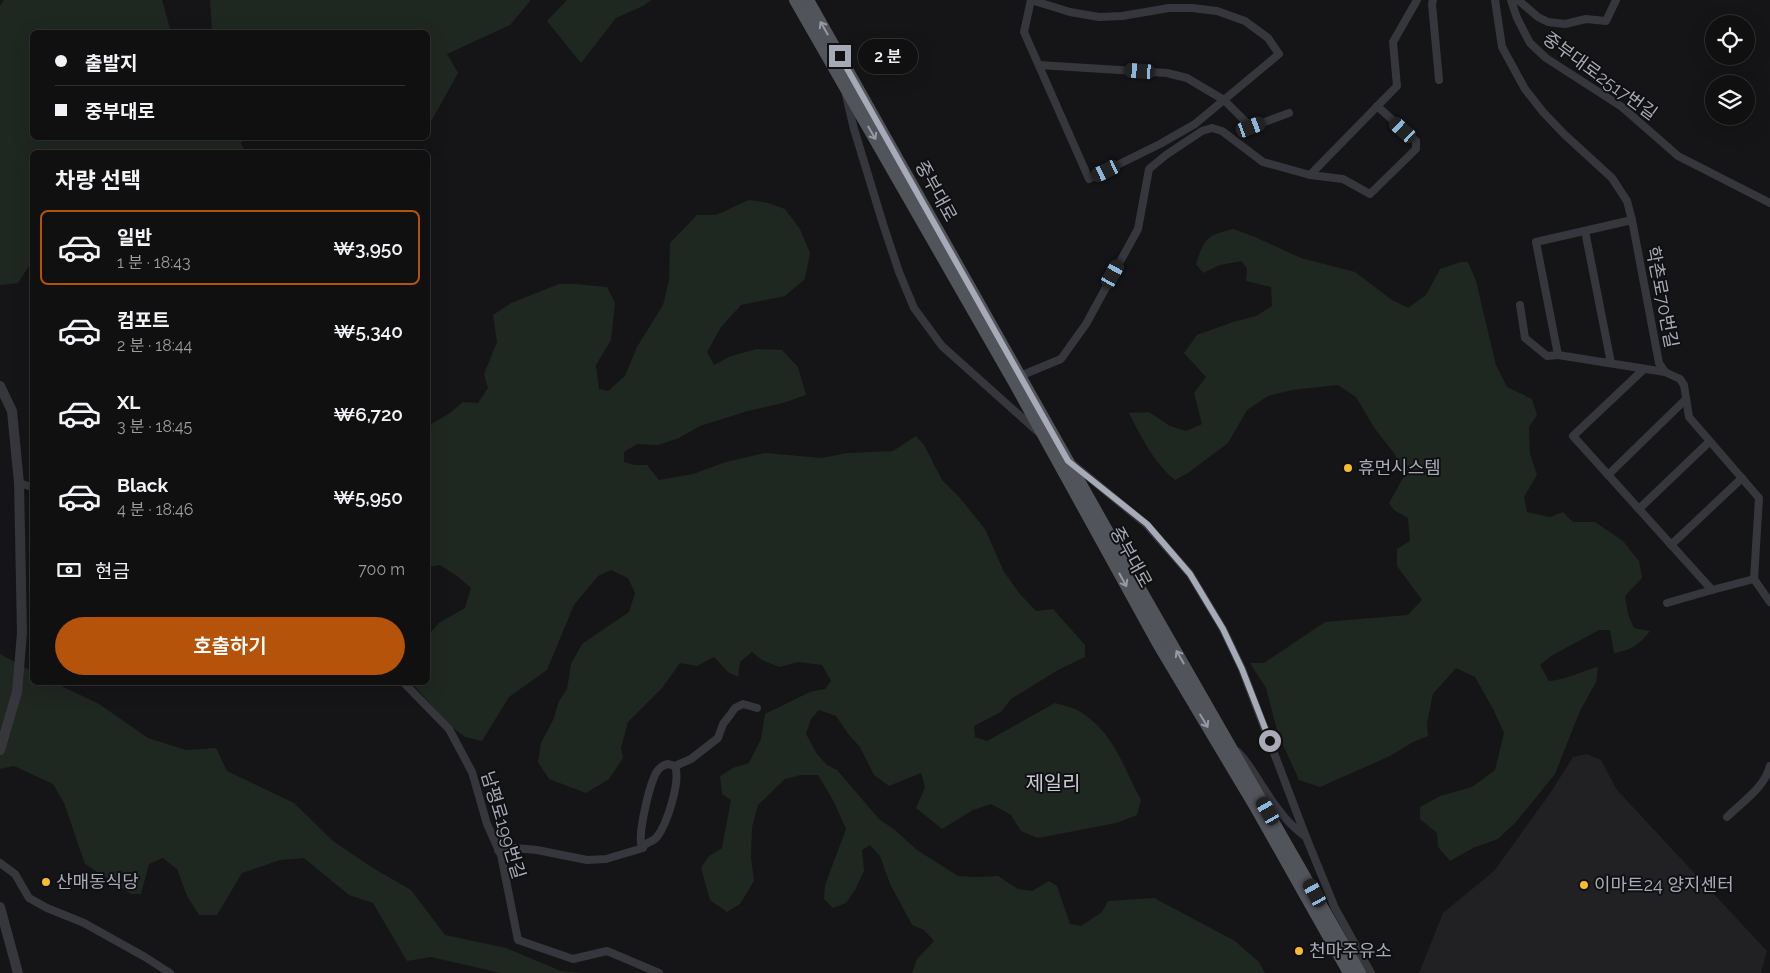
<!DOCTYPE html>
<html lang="ko">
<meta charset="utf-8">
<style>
:root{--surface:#101011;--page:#19191a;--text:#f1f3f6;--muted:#9c9d9f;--line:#303031;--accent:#b45309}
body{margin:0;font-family:Raleway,"Noto Sans KR",sans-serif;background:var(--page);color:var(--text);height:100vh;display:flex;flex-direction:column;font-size:19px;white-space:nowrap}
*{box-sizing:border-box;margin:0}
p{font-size:16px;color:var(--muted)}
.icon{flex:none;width:28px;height:28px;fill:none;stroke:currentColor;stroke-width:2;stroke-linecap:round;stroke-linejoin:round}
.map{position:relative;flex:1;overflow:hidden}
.sheet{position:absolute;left:30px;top:150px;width:400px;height:535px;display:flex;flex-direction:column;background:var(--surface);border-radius:8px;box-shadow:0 5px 20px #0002,0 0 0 1px var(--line)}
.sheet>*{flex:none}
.banner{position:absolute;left:30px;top:30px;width:400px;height:110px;border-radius:8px;box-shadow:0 5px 20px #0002,0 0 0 1px var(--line);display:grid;align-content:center;height:110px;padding:0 25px;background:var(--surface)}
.buttons{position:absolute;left:1705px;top:15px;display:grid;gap:10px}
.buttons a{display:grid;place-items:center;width:50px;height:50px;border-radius:50%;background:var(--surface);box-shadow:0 5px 20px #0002,0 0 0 1px var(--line);font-size:25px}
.end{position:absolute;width:22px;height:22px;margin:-11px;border:6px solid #a7abb8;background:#111;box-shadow:0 0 0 2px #111}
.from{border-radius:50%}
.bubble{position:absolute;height:35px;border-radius:18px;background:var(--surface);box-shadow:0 5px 20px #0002,0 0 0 1px var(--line);font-size:16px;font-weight:600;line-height:35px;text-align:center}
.car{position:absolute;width:15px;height:30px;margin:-15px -8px;border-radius:6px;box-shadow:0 0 4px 1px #0007;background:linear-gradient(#222 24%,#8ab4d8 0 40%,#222 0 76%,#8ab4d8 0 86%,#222 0)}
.banner b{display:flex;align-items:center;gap:18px;height:48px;font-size:19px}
.banner b+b{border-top:1px solid var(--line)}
.banner i{width:12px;height:12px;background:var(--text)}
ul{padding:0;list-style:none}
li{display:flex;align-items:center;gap:15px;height:75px;margin:0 10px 8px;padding:0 15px;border:2px solid transparent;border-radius:8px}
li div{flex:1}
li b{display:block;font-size:19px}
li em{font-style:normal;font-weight:600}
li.on{border-color:var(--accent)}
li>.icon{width:45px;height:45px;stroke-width:1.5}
h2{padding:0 25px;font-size:22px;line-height:60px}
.pay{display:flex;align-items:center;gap:12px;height:55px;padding:0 25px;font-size:19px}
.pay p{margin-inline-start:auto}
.cta{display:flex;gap:10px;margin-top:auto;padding:10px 25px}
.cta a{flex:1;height:58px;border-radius:30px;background:var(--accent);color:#fff;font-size:20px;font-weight:600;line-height:58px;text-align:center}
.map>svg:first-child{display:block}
</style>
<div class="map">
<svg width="1770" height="973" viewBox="0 0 1770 973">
<rect width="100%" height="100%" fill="#151517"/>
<polygon fill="#212124" points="1587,754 1601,760 1617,790 1767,951 1761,973 1419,973 1443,913 1494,871 1551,792 1573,757"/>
<g fill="#1f2721">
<polygon points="4,0 162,0 171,32 32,32 32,138 246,138 241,143 245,152 32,152 32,261 18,283 0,285 0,6"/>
<polygon points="210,0 531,0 510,25 447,54 458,73 428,127 428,32 212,32"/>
<polygon points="567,0 651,0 643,6 616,18 581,63 547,21"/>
<path d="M749,200l19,3 17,6 15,20 10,24 -5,26 -20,17 -44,9 -20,22 -14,25 7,13 17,-9 26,-7 25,1 16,17 8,28 -23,8 -35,8 -48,15 -21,12 -21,7 -21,-1 -13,8v10l11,3h12l12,15 34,-6 33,-12 39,-9 57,5 25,-5 46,-2 23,-15 8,9 18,35 18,18 25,31 19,43 15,21 17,18 17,-2 32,36v12l-27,13 -47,29 -10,13 -27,14 1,11 12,4 68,-38c7,2 16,4 22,7 37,21 45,55 64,90l-4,15 -21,8 -78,15 -17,-7 -10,-16 -20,-11 -18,6 -31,19 -26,-21 9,-21 -4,-14 -32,13 -15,-11 -14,-28 -11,-12 -13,-19 -17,-6 -8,9 -5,15 11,20 10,11 10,5 42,49 16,11 22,20 41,26 17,1 23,-1 20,13 14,2 17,-10 8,5 13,38 11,2 21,-14 6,-11 46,-3 81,43 24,21 6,11h-353l5,-14 17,-18 -10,-11 -12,-5 -22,-41 -10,-28 -10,-11 -8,5 2,21 -9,19 -9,13 -13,5 -9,-9 1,-14 21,-56 -12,-27 -16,-27h-17l-16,4 -27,26 -6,22 -1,30 3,24 -14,23 -13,8 -17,-12 -9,-32 8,-12 13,-8 9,-48 -9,-6 -2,-18 13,-8 16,-5 12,-24 4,-25 45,-22 15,-3 6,-8 -9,-16 -24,-3 -19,5 -17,-7 -10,-8 -12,10 -2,15 -10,-5 -14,-15 -17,9 -17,-3 -18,25 -34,34 -7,26 2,10 -14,21 -23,14 -37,-14 -11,-17 3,-19 13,-25 5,-17 8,-12 4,-25 11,-20 47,-32 6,-19 -7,-15 -17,-8 -13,6 -24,29 -27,65 -38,27 -27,44 -17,-4 -17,-13 -36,-41 16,-1v-47l11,-12 26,-15 6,-20 -14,-12 -17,-11 -12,2v-141l22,-13 13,-11 15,1 10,-15 -4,-14 13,-32 -4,-27 18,-12 48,-19h17l31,3 8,16 -4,37 -15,25 3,24 9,2 17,-15 12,-29 26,-42 6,-24 1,-38 27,-28h19z"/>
<path d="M1233,229l22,8 46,21 54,14 37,28 16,8 18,-13 14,-26 21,-7h7l8,19 20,84 11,22 25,12 5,16 -8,12 1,27 7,21 -13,22 3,15 23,5 13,-5 10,10h22l28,19 16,20 3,17 -17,18 3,18 6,14 16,3c-11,14 -19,19 -36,22l-4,-23h-11l-48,26 -11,9 9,16c17,-1 32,-10 49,-14l-2,15 -16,29 -25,63 -39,48 -18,17 -25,9 -23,13 -12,-14 -1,-14 -17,-14v-12l20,-11 32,-9 23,-17 9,-37 -11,-24 -18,-32 -19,-9 -23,26 -6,29 1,13 -15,6 -23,14 -70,31 -21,-7 -21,-46 -12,-46 -16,-25h14l61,-41 83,-7 14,-15 -25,-34v-17l13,-8 -2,-23 -14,-8 -5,-7 15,-27 -10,-23 -19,-24 -19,-32 -18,-12 -46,5 -24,6 -21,14 -19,33 -40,30 -13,7c-21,-17 -34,-43 -46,-67l20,-1 21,14 16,5 16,-7 -8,-31 12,-16 -22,-24 13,-18 36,-13 23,-6 16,-10 -1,-19 -25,-6 1,-13 -6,-7 -21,4 -17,8 -7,-9c8,-25 11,-29 37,-35z"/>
<polygon points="0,654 32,671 32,682 55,683 99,704 148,738 186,750 216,748 227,771 294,803 333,841 373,868 411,890 445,935 506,948 561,971 584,973 501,973 431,957 407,961 373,903 349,895 304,858 280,860 242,873 217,915 199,915 187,896 177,869 163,858 149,864 141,894 131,894 85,864 64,803 53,784 14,766 0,769"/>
</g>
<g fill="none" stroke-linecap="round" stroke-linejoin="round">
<g stroke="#36373c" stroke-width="8">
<polygon points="1031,0 1070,12 1099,17 1122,16 1169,8 1192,8 1217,11 1245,21 1268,38 1279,54 1195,124 1160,144 1089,179 1024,32"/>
<polyline points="1433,0 1432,4 1439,80"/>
<polyline points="1495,0 1502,47 1525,89 1543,112 1564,134 1612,178 1627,201 1632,220 1659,363 1665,372 1680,379 1684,385 1689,417 1759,498 1754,579 1770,602"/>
<polyline points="1511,0 1517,18 1530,43 1546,58 1622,107 1678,156 1770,203"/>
<polyline points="1518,0 1538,17 1548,22 1565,24 1586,19 1606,21 1616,0"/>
<polyline points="1039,65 1167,73 1187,78 1224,100 1251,127 1289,113"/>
<polyline points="846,95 854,129 883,224 899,272 914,308 942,346 1037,431"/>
<polyline points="1310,175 1397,86 1393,42 1417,0"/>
<polyline points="1632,220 1536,242 1558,355 1665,372"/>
<polyline points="1585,231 1611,363"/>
<polyline points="1520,305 1525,338 1547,356 1558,355"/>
<polyline points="1644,369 1573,436 1712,590 1754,579"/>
<polyline points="1020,376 1061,359 1086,324 1138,229 1149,169 1166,155 1202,131 1212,128 1222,131 1263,162 1310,175 1343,179 1370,194 1416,149 1416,141 1377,106"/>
<polyline points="1074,465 1147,525 1190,574 1223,629 1242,669 1306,837 1335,908 1371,973"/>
<polyline points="1608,475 1686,399"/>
<polyline points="19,483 32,487"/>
<polyline points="1639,509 1709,442"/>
<polyline points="1671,545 1742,478"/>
<polyline points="1667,603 1712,590"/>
<polyline points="403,682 449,729 472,772 487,824 501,855 518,940 573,959 607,951 659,973"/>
<path d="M1238,752c11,11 18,25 27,38 11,18 24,35 41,47"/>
<polyline points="675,766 691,759 718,738 723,724 730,715 735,708 743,704 757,708"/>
<path d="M1727,817c15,-15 38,-30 43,-51"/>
<path d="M498,850l17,-2 22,2 50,10 19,-1 37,-11 1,-3c4,-3 10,-4 13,-8 10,-13 24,-56 18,-71l-7,-2c-4,1 -7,2 -10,6 -8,10 -19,60 -17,73l3,2"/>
<polyline points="0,863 15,874 29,898 47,908 84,923 145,957 170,973"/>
</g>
<g stroke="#36373c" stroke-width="10">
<polyline points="0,386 12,411 19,483 22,633 17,692 0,750"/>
<polyline points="0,907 18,973"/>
</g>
<g stroke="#52545b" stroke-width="12">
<polyline points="795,0 1015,384 1160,647 1256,808 1349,973"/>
<polyline points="808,0 1135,580 1360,973"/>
</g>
</g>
<defs><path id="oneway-shaft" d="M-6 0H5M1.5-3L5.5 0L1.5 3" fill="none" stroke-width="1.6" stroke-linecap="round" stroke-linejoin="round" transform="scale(1.25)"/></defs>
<g stroke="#969aa5">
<use href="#oneway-shaft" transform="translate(824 28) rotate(-120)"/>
<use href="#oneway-shaft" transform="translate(872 133) rotate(60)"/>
<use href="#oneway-shaft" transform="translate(1123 580) rotate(61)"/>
<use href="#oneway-shaft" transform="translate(1180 657) rotate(-120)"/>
<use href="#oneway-shaft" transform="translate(1204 721) rotate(59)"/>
</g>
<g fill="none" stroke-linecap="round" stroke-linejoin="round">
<polyline stroke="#a7abb8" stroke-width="6" points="840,56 1068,461 1147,524 1190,574 1223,629 1242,669 1270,741"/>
</g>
<g fill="#f5bc2f" stroke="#101012" stroke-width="2">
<circle cx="1348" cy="468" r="5"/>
<circle cx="46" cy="882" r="5"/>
<circle cx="1584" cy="885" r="5"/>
<circle cx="1299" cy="951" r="5"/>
</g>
<g text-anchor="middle" stroke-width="4" stroke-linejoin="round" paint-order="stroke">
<g font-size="18" fill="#a7abb8" stroke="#101012">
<text transform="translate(1600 76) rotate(36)" y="6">중부대로2517번길</text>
<text transform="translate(936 191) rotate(61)" y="6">중부대로</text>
<text transform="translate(1662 297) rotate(79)" y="6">학촌로70번길</text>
<text transform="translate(1131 557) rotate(61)" y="6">중부대로</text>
<text transform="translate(503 825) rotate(73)" y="6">남평로199번길</text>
</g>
<g font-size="18" fill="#a7abb8" stroke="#101012" text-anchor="start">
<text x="1358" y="474">휴먼시스템</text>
<text x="56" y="888">산매동식당</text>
<text x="1594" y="891">이마트24 양지센터</text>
<text x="1309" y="957">천마주유소</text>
</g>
<g font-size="20" fill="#c8cbd4" stroke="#101012">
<text x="1053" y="790">제일리</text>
</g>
</g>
</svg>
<div class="buttons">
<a><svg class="icon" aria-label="locate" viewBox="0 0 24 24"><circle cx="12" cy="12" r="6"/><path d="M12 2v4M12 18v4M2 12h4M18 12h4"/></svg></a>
<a><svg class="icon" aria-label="layers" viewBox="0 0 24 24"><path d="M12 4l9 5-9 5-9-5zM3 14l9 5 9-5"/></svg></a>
</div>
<i class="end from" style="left:1270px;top:741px"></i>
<i class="end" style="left:840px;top:56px"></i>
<div class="bubble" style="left:858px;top:39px;width:60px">2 분</div>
<i class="car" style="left:1140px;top:71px;rotate:274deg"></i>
<i class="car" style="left:1251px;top:127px;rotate:70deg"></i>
<i class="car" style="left:1403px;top:130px;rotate:312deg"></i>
<i class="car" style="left:1106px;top:171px;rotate:244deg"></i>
<i class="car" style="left:1113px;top:274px;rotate:29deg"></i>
<i class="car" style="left:1268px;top:811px;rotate:330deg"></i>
<i class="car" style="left:1315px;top:893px;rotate:331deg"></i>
<div class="banner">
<b><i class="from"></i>출발지</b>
<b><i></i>중부대로</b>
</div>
<section class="sheet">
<h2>차량 선택</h2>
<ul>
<li class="on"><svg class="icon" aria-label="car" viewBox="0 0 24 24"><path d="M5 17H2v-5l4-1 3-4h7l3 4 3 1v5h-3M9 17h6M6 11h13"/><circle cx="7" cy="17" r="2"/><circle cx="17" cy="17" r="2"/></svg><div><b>일반</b><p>1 분 · 18:43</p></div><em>₩3,950</em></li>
<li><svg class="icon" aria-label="car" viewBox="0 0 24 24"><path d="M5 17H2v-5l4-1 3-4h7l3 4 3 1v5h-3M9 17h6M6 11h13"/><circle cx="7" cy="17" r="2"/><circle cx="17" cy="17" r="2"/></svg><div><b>컴포트</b><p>2 분 · 18:44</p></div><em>₩5,340</em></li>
<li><svg class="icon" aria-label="car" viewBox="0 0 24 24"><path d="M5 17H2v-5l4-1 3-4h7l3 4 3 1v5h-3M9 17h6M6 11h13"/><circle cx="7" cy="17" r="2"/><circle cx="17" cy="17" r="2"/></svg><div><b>XL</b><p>3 분 · 18:45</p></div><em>₩6,720</em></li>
<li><svg class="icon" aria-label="car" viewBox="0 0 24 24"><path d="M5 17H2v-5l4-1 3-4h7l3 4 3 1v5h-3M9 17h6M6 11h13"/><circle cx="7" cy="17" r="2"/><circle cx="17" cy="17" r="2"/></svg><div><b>Black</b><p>4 분 · 18:46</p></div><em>₩5,950</em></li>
</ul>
<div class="pay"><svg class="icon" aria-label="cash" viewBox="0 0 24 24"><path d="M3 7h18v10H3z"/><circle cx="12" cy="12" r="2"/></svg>현금<p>700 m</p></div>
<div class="cta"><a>호출하기</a></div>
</section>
</div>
